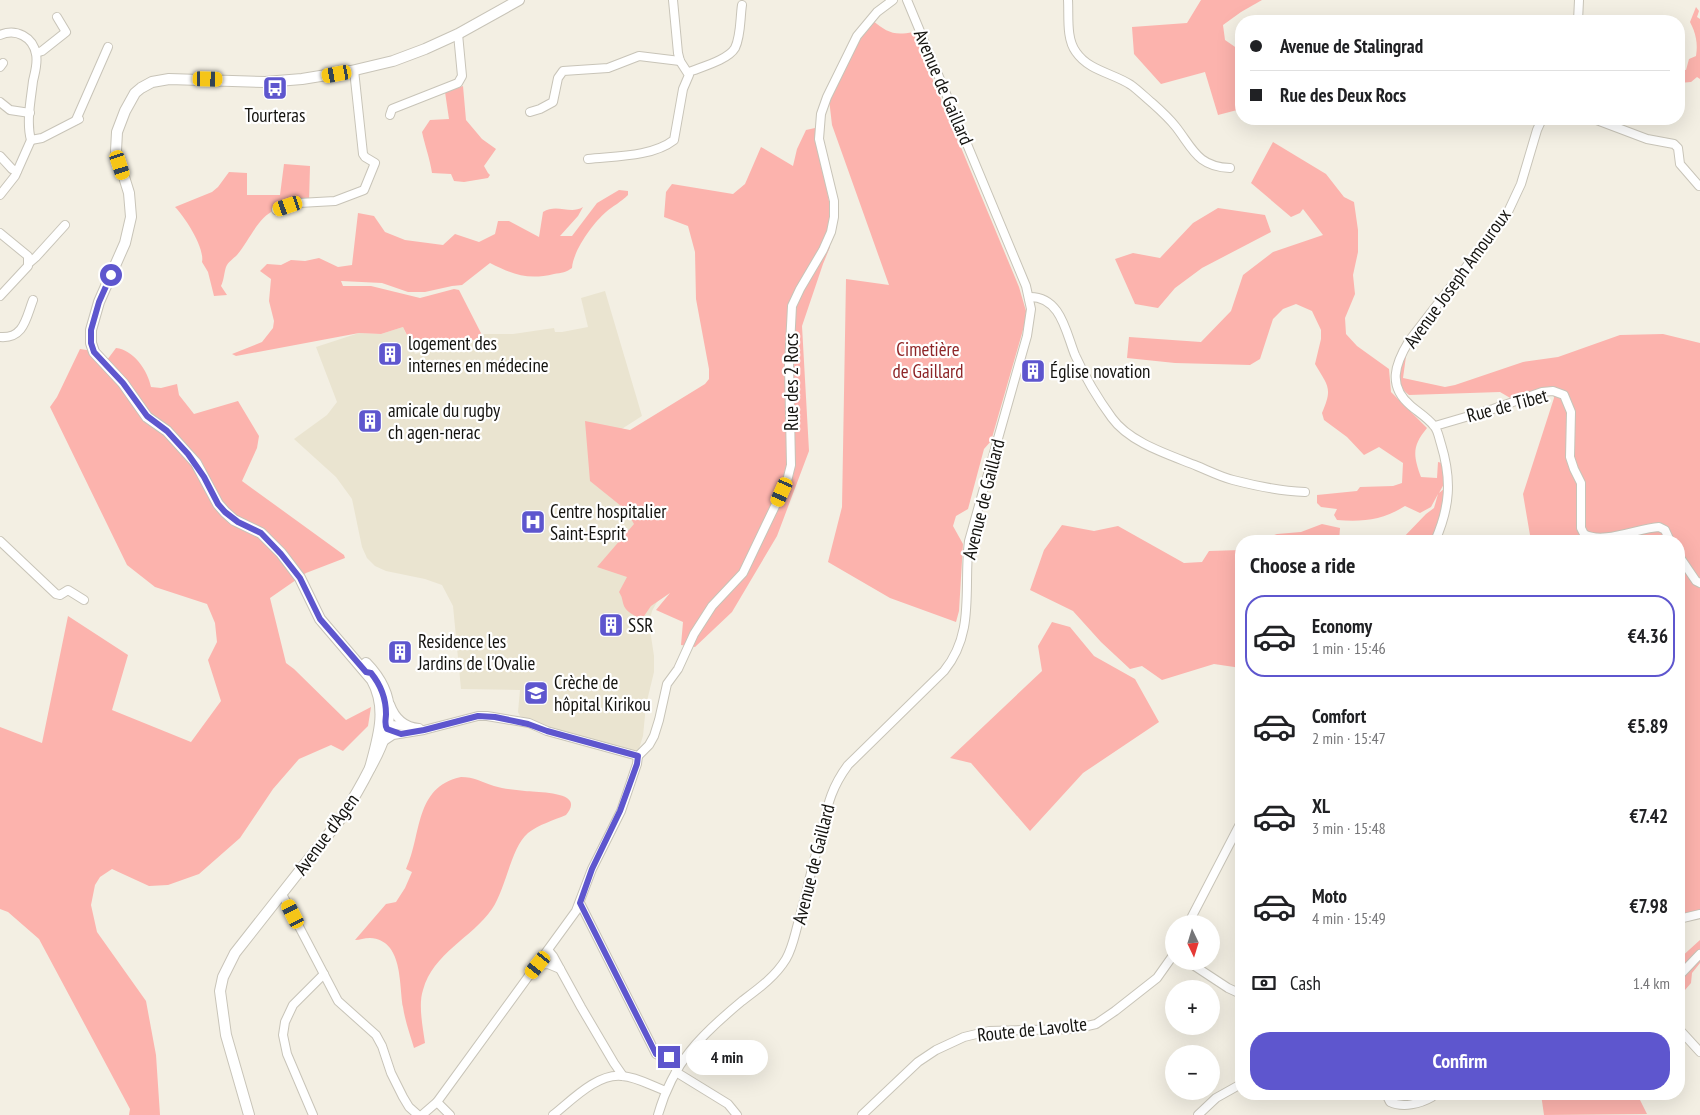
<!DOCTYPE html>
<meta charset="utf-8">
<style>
:root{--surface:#fff;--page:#f6f6f6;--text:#202124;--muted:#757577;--line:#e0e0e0;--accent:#5e56ce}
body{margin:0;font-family:"PT Sans Narrow",sans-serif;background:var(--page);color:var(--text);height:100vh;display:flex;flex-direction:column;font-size:19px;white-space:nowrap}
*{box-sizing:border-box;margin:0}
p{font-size:16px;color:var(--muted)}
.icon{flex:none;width:28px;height:28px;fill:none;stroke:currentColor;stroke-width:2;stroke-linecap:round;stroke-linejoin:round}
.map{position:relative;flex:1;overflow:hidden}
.panel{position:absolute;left:1235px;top:535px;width:450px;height:565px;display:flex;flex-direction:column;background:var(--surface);border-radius:20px;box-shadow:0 5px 20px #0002}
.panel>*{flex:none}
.banner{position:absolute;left:1235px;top:15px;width:450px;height:110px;border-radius:20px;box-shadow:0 5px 20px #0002;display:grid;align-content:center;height:110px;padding:0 15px;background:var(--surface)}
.needle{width:32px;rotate:176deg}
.fabs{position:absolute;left:1165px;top:915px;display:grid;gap:10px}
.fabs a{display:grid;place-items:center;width:55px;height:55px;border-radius:50%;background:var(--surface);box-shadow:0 5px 20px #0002;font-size:25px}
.end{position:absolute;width:22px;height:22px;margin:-11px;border:6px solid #5e56ce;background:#fff;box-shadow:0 0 0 2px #fff}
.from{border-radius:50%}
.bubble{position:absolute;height:35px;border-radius:18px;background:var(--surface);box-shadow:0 5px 20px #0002;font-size:16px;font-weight:700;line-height:35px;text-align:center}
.car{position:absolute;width:15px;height:30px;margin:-15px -8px;border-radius:6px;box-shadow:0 0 4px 1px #0007;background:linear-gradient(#f5c518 24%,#345 0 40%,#f5c518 0 76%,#345 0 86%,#f5c518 0)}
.banner b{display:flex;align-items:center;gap:18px;height:48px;font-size:19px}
.banner b+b{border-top:1px solid var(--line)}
.banner i{width:12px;height:12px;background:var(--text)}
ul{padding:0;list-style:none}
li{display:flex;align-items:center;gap:15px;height:82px;margin:0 10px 8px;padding:0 5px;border:2px solid transparent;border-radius:20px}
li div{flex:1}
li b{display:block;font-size:19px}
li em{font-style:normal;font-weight:700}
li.selected{border-color:var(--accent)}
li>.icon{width:45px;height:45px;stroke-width:1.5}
h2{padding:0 15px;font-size:22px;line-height:60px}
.pay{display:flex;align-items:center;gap:12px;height:55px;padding:0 15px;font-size:19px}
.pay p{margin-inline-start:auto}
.button{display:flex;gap:10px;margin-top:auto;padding:10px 15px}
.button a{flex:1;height:58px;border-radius:20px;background:var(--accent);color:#fff;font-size:20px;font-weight:700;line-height:58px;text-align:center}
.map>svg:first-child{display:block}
</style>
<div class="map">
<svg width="1700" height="1115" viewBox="0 0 1700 1115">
<rect width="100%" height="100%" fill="#f3efe3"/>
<polygon fill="#eae4d0" points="605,291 642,416 617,432 710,516 689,576 657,602 652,611 649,623 654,656 654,672 646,705 643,736 638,752 588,740 539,725 520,716 518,712 520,690 461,689 453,606 442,585 425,579 386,571 375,566 367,558 362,547 352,499 336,477 294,439 327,415 337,402 316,347 359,333 381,334 403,327 415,354 447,346 478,334 513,334 554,328 555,332 562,332 588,327 581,298"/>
<g fill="#fcb3ad">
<polygon points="1201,0 1262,0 1241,12 1223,25 1225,40 1241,51 1241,109 1218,115 1205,72 1161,84 1134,54 1132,27 1187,23"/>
<path d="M1696,7l3,4 -2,6 3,2v60l-3,-2 -6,5 -12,1v-14l7,1 3,-11 7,-3c2,-12 0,-23 -6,-34z"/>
<path d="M872,20c15,12 21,16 41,12l106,255 7,24 -1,12 -34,118 -7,8 -16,60 -12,7 -3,10 10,18 -4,67 -3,11 -66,-24 -62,-36 14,-55 4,-228 43,6 -57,-160 -3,-26 28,-59z"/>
<path d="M463,86l3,34 16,19 14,10 -12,17 4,7 2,2 -2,3 -24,4 -10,-1 -3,-7 -19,-1c-2,-14 -7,-27 -10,-41l8,-12 19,-1 -4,-27z"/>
<path d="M815,128l14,73 1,46 -7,17 -21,62 7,125 -32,85 -45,76 -37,35 -14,-2 2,-23 -27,-12 14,-17 -19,13 -9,13c-7,-3 -17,-7 -19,-16 -1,-5 -1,-6 -4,-11l8,-15 -30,-10 37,-43 -8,-14 -36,-29 -5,-60 45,9 75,-46 4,-5v-10l-13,-70 -1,-47 -7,-26 -24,-9 2,-25 6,-8 61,10 12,-10 16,-37 32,19 4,-17 9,-19z"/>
<path d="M1273,142l53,32 18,23 10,5 4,28v22l-5,23 2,19 -10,24 1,16 11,12 32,23 2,23 36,36c-15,18 -14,27 -6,49l16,1 1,-16 4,1 3,19 -6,11 6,-5v23l-12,30h-33l26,-27 8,-6 4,-14 -7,13 -11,6 -15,-7c-22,14 -42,16 -68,14l-3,-5 3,-6 -16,-2 -4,-4v-8l40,-4 3,-4 33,-1 9,-3 1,-20 -24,-16 -15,8 -17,-18 -23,-17 -2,-7c11,-25 6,-27 -7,-49l6,-25v-9l-9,-19 -16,-7 -13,5 -10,10 -13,40 -10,6 -75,-2 -48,-5 2,-21 72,5 30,-31 12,-36 30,-23 50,-17 -20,-26 -3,4 -9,4 -40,-34z"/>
<path d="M284,164l26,2 -1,36 -34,8c-17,7 -26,31 -38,45 -4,4 -9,7 -11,12 -2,6 -2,13 -5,19l6,9 -13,1 -6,-24 -6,-10c3,-14 -17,-45 -27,-55l37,-15 6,-5 11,-15 18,1v22h33z"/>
<path d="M619,190l9,1v4c-7,7 -15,11 -22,17 -13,11 -33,39 -34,56 -5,4 -11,5 -18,6 -26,6 -40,1 -64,-11l-28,22 -10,1 -27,6h-17l-26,-9 -41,-2 2,5h28l49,12 34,-9 5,1 25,49 -47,4 -16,1 -11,-3 -7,-14 -22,7 -22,-1 -123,23 -4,-2 30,-12 11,-14 1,-7 -5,-20 2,-22 -11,-8 7,-7 14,1 10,-5 14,1 14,-3 19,9 14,-2 6,-52 16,3 11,16 20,8 38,5 12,-11 24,8 16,-8 3,-13h11l30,16 4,-25c14,-9 27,3 40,-5l-5,9 -18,20h12l25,-33z"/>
<polygon points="1218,208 1265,215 1271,232 1202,268 1175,288 1158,308 1135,304 1115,259 1133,253 1160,258 1193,223"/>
<path d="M1663,334l37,9v567l-21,11v-380h-148l-8,-47 31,-96 -1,-9 -41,10 -12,-7 -91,3c-18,-14 -8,-29 -2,-46l-4,29 42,9 10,-2 68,-23 35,-5 62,-22z"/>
<path d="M116,348c18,2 32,23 35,39l10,1 16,-4 2,11 15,19 44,-13 21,35 -2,12 -15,33 102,74 1,3 -39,15 -36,25 16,65 8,6 52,51 25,-13 -3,19 -25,25 -12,-6 -32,14 -26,30 -33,49 -41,36 -31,11 -19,1 -37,-17 -12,8 -5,8 -4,20 6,27 49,69 10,54 4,60h-31l1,-6 -91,-170 -31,-27 -8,-3v-182l42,16 26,-127 60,39 -16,55 79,32 30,-41 -13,-41 9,-18 -2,-19 -8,-19 -52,-17 -28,-22 -77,-158 7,-10 23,-48 20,3 7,8z"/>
<polygon points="1322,524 1340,528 1339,541 1258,541 1277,534 1301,532"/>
<polygon points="1062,525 1094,531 1118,526 1184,563 1202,562 1209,551 1241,550 1241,668 1214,664 1162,680 1142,666 1130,669 1101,642 1073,611 1030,590 1044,550"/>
<polygon points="1052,622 1070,627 1094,656 1135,679 1159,722 1083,773 1030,831 971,763 950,758 1042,671 1038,646"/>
<path d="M461,777c13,0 21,5 33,9 10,3 21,4 31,5 10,1 40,1 45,10 3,5 -1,10 -4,14 -12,5 -28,10 -38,18 -17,14 -22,56 -36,76 -20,29 -59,44 -69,81 -5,15 0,38 2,53l-11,5c-4,-14 -9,-27 -11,-41 -4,-24 0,-67 -33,-69 -6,0 -10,2 -15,2l31,-36 10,-2 9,-14 7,-16 -6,-3c16,-34 8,-82 55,-92z"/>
<polygon points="1700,940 1700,963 1692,973 1691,983 1679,997 1679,959"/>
<polygon points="1541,1094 1637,1094 1647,1114 1544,1115"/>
</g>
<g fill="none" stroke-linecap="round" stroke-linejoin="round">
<defs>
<g id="minor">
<path d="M1068,0c1,16 -2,39 8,52 13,19 37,21 55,33 7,5 14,12 20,17 9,8 17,15 25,25 17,22 22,40 54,41"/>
<polyline points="1578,21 1579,0"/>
<path d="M0,35c16,-7 33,2 36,19 2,9 -1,18 -3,27 -2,18 -7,41 -2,59"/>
<polyline points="36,53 42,51 66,32 57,17"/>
<polyline points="0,67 3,63"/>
<path d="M689,72c12,-5 39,-12 46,-24 6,-12 5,-30 7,-43"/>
<polyline points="0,102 10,110 30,113"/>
<polyline points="530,112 540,109 553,102 558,78 563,71 608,68 639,56 680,61"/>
<polyline points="390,115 392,109 458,83 462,76 458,34"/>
<polyline points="1594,119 1647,139 1674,144 1678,148 1680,164 1699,186"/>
<polyline points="76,120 108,47"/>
<polyline points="31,140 42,138 79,119"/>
<polyline points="0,156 12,169 17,171"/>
<path d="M588,159c27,-3 64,-2 86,-19l9,-51 6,-14 -9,-14 -2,-8 -5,-53"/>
<polyline points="0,195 15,176 31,140"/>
<polyline points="276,210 299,203 335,201 364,190 375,163 365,157 363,154 354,70"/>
<polyline points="0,233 28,256 28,266 0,296"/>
<polyline points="29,263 36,257 65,225"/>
<path d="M1029,297c32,-1 37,36 46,58 10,22 23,44 37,63 18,25 58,37 85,48 12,5 24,11 36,14 23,6 48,11 72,12"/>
<path d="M0,337c24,2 26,-19 33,-37"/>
<path d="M1435,426l58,-17 49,-17 11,-1 11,4 7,17 -1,45 4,12 7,14v45l3,6c19,11 54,-6 75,-7l6,3 5,11"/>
<polyline points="0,541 56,594 60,595 68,590 84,600"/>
<path d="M1435,541c15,-34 17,-61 6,-97 -2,-6 -3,-14 -7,-18 -6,-8 -16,-14 -23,-20 -24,-20 -16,-42 -2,-65l98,-127 14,-30 16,-54 5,-11"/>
<polyline points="1679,556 1696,581 1700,583"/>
<path d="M390,704c5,14 15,23 29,24"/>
<polyline points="383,727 389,725 408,726"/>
<polyline points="384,741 393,735 424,730 478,716 487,716 529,723 547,731 638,756"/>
<polyline points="638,756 649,745 654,736 659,720 667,684 678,669 694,634 712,606 743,573 787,481 791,465 789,365 792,306 800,289 823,250 831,232 834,217 834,201 819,139 821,114 827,97 857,36 877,12 893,0"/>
<polyline points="282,894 338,1001 376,1035 382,1046 391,1073 403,1097 409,1107 418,1115"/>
<path d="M580,903l76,151c8,5 18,1 27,6"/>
<polyline points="1679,919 1700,914"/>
<polyline points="1188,924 1241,822"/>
<polyline points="548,950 553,956 581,1007 614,1063 623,1076"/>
<polyline points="1187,961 1228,988 1241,994"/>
<polyline points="538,965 548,964 560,969"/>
<polyline points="1679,976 1700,954"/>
<polyline points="1679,1029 1700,1052"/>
<polyline points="676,1072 728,1104 737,1115"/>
<path d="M1386,1094l4,8c13,6 30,2 42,-5"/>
<polyline points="437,1102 450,1115"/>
<polyline points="313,1115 287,1054 283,1035 285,1022 293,1005 324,974"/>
<polyline points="422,1115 437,1102 576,911 592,869 621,811 637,764 638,756"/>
<path d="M553,1115c18,-14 44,-42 69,-39 15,1 30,10 44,15"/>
<path d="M658,1115c15,-53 43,-80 84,-114 16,-12 33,-24 44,-42 7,-12 9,-26 13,-39 7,-26 13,-52 20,-78 8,-31 9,-50 29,-77l96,-94c32,-39 19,-84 25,-130l58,-205 4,-27 -5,-23 -119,-286"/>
<polyline points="862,1115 918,1062 936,1050 964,1037 989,1031 1074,1029 1096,1024 1115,1011 1157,978 1174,954"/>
<polyline points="1198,1115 1216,1098 1241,1084"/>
</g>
<g id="major">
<path d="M370,768c8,-30 18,-59 2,-88l-52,-61 -20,-41 -19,-25 -20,-20 -27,-13 -9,-8 -7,-8 -22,-41 -29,-32 -20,-14 -24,-34 -29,-31 -3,-9v-13l8,-28 26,-59 6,-26 -2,-24 -13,-42 1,-19 8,-21 10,-18 6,-5 11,-6 17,-3 96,3 37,-3 49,-8 42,-10 32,-12 33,-15 61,-34"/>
<path d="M249,1115l-23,-80 -6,-44 3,-14 12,-24 107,-136c10,-16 19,-31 27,-47 22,-39 32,-71 -3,-107"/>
</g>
</defs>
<use href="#minor" stroke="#c8c4b8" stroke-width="10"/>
<use href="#major" stroke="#c8c4b8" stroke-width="12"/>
<use href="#minor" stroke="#fff" stroke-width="8"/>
<use href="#major" stroke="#fff" stroke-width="10"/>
</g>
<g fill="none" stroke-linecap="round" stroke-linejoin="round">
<path stroke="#5e56ce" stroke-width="6" d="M111,275l-12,27 -8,28v13l3,9 29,31 24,33 20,15 21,23 16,23 14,27 7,8 13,10 23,11 20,21 19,24 20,41 46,53 5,1c9,11 15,26 15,41 0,5 -2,10 1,15l14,5 23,-4 54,-14 17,1 33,7 19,7 91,25 -1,8 -17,47 -28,58 -12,34 76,151 4,2 9,1"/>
</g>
<defs>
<symbol id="bus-square" viewBox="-11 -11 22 22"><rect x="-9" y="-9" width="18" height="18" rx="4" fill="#5e56ce" stroke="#fff"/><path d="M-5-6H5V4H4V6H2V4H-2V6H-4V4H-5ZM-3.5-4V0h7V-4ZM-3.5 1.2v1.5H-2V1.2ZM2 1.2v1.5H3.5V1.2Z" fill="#fff"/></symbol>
<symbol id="building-square" viewBox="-11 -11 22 22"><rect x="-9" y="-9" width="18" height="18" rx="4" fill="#5e56ce" stroke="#fff"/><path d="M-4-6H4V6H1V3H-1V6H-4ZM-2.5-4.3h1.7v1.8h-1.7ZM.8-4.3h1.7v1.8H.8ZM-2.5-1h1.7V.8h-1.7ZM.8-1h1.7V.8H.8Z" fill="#fff"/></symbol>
<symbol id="hospital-square" viewBox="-11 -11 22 22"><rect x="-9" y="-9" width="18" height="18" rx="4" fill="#5e56ce" stroke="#fff"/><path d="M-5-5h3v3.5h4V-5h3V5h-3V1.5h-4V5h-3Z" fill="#fff"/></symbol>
<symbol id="school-square" viewBox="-11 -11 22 22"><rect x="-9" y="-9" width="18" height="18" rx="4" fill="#5e56ce" stroke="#fff"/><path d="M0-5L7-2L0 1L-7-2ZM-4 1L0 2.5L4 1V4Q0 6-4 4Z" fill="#fff"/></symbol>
</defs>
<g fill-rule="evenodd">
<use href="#bus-square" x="261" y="74" width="28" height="28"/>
<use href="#building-square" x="376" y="340" width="28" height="28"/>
<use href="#building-square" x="1019" y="357" width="28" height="28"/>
<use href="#building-square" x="356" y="407" width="28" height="28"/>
<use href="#hospital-square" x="519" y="508" width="28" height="28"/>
<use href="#building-square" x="597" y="611" width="28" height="28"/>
<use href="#building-square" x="386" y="638" width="28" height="28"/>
<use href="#school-square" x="522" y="679" width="28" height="28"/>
</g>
<g text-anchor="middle" stroke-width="4.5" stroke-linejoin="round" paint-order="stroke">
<g font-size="19" fill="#14130f" stroke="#fff">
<text transform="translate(944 87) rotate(67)" y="7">Avenue de Gaillard</text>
<text transform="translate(1457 278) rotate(-54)" y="7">Avenue Joseph Amouroux</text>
<text transform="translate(791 382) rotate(-90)" y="7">Rue des 2 Rocs</text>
<text transform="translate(1507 405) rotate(-15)" y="7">Rue de Tibet</text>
<text transform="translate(983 499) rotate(-76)" y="7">Avenue de Gaillard</text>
<text transform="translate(326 834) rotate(-54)" y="7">Avenue d'Agen</text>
<text transform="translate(813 864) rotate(-76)" y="7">Avenue de Gaillard</text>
<text transform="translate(1032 1029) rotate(-6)" y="7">Route de Lavolte</text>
</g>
<g font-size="19" fill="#14130f" stroke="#fff" text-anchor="start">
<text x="275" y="122" text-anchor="middle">Tourteras</text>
<text x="408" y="350">logement des<tspan x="408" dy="22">internes en médecine</tspan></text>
<text x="1050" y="378">Église novation</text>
<text x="388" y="417">amicale du rugby<tspan x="388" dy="22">ch agen-nerac</tspan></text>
<text x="550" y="518">Centre hospitalier<tspan x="550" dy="22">Saint-Esprit</tspan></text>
<text x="628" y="632">SSR</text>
<text x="418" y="648">Residence les<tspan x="418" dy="22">Jardins de l'Ovalie</tspan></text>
<text x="554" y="689">Crèche de<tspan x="554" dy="22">hôpital Kirikou</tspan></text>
</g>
<g font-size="19" fill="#8e2628" stroke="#fff">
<text x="928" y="356">Cimetière<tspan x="928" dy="22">de Gaillard</tspan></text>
</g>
</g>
</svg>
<div class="fabs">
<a><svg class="needle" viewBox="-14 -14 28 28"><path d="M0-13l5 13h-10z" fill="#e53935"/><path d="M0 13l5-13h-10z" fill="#757577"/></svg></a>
<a>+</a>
<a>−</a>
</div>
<i class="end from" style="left:111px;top:275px"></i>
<i class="end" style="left:669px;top:1057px"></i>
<div class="bubble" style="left:686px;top:1040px;width:82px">4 min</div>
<i class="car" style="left:337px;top:74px;rotate:260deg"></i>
<i class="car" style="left:208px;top:79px;rotate:91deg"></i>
<i class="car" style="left:120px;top:165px;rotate:162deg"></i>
<i class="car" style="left:288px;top:206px;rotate:251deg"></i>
<i class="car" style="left:782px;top:492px;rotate:204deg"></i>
<i class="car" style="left:293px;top:914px;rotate:333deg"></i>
<i class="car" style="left:538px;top:965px;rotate:219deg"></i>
<div class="banner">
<b><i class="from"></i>Avenue de Stalingrad</b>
<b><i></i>Rue des Deux Rocs</b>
</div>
<section class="panel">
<h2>Choose a ride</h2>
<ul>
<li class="selected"><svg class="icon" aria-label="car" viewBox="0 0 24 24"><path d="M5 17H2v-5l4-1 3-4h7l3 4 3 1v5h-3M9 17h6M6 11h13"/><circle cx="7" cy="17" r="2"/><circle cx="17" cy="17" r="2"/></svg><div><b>Economy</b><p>1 min · 15:46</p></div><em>€4.36</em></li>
<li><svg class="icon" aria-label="car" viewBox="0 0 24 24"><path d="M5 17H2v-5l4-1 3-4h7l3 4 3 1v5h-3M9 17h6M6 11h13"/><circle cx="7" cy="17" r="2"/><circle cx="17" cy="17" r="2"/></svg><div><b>Comfort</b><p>2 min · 15:47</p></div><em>€5.89</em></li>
<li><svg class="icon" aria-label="car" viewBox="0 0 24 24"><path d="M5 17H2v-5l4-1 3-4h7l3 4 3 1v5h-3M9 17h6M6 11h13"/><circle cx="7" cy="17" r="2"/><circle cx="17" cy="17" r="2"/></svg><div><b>XL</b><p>3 min · 15:48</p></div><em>€7.42</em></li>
<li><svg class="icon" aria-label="car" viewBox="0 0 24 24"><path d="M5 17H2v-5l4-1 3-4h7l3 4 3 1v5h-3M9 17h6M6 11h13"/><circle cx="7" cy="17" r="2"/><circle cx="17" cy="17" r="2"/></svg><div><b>Moto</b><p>4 min · 15:49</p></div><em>€7.98</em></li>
</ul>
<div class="pay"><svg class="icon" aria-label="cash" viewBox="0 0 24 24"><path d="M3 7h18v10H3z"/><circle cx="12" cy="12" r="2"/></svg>Cash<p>1.4 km</p></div>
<div class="button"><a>Confirm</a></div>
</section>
</div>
